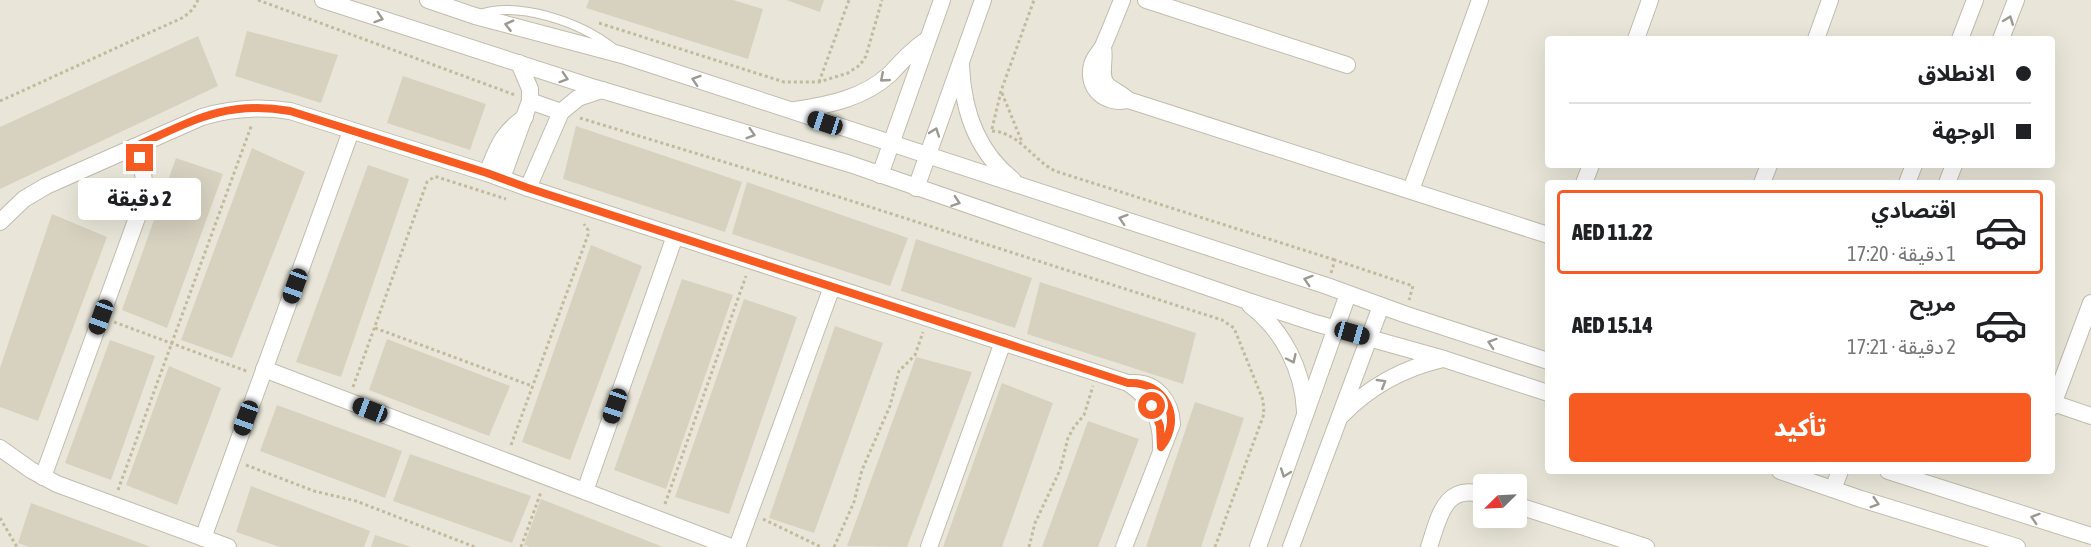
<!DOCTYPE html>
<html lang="ar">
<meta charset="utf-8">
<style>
:root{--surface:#fff;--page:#f6f6f6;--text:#202124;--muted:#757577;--line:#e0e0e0;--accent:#f75b21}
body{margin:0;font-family:"Asap Condensed","Noto Sans Arabic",sans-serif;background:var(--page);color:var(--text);direction:rtl;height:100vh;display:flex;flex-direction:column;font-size:22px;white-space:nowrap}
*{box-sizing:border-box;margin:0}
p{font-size:20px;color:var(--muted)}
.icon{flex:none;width:33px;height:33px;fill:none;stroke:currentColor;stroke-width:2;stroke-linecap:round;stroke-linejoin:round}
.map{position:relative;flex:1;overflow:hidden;direction:ltr}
.panel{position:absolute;left:1545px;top:180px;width:510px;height:294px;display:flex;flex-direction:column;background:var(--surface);border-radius:6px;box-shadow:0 6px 24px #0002;direction:rtl}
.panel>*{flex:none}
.guide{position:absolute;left:1545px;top:36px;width:510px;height:132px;border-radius:6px;box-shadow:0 6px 24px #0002;direction:rtl;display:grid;align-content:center;height:132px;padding:0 24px;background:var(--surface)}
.needle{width:39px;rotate:246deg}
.tools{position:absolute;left:1473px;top:474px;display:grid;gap:12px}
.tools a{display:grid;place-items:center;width:54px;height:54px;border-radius:6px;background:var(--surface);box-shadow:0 6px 24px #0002;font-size:30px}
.end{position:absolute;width:27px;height:27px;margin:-14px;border:8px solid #f75b21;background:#fff;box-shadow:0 0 0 3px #fff}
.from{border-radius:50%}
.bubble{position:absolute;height:42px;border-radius:6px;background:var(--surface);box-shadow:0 6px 24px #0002;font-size:20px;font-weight:800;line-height:42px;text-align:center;direction:rtl}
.car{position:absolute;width:18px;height:36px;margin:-18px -9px;border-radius:8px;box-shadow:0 0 4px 2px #0007;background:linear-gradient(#222 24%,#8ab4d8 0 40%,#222 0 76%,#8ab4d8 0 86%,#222 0)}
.guide b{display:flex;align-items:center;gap:21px;height:57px;font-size:22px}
.guide b+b{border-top:2px solid var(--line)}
.guide i{width:15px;height:15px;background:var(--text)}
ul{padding:10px 0 0;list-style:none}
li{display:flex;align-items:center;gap:18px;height:84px;margin:0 12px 9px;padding:0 12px;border:3px solid transparent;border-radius:6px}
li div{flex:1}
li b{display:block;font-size:22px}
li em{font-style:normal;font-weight:800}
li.current{border-color:var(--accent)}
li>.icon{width:54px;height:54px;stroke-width:1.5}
.primary-button{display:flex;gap:12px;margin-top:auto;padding:12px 24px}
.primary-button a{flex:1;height:69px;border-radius:6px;background:var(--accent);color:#fff;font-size:24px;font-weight:800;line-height:69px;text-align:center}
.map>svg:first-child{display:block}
</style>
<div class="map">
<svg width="2091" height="547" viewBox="0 0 2091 547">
<rect width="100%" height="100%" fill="#f5f3eb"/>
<path fill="#e9e6d9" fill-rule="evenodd" d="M0,0h2091v547h-2091zM1548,39h504v126h-504zM1548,183h504v288h-504zM1484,484h32v34h-32z"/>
<g fill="#d7d1c0">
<polygon points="589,0 733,0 763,9 748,59 586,8"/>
<polygon points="786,0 824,0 820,12"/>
<polygon points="247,31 338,55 321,103 235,76"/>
<polygon points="198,36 218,86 0,189 0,127"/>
<polygon points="403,76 486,104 470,150 387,123"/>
<polygon points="576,126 742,182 725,232 563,179"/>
<polygon points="252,148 305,172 232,358 181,340"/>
<polygon points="176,158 223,174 167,328 122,310"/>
<polygon points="368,165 409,179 341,377 296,362"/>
<polygon points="747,182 908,238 890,286 732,234"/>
<polygon points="52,214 107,237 38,421 0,407 0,368"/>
<polygon points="916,239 1032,278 1015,328 901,291"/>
<polygon points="591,245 642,266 570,460 522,442"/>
<polygon points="682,279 733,295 666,489 614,470"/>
<polygon points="1040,282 1196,333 1183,384 1027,334"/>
<polygon points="744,299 797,317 729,514 675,497"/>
<polygon points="835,326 883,343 814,533 769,518"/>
<polygon points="387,339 510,386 489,436 369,390"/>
<polygon points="110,340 155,356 111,480 65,463"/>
<polygon points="916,357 972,372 907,547 847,546"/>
<polygon points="169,366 221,388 177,505 126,485"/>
<polygon points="1002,383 1053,403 1002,547 943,547"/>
<polygon points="1195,402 1244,418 1201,547 1146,547"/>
<polygon points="277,405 402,451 385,498 260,451"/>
<polygon points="1088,421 1139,439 1098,547 1042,547"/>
<polygon points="410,454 531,496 512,543 393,501"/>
<polygon points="251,486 370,531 364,547 280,547 236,532"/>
<polygon points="541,499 663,547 529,547 524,545"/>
<polygon points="31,503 151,547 29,547 18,543"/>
<polygon points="375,535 411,547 371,547"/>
</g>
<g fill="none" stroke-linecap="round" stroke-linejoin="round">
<defs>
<path id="lane" d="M477,15c40,-15 103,7 136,33"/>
<g id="street">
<polyline points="323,0 595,88 850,164 1242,299 1315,323 1444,359 1548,393"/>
<polyline points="428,0 475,16 622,55 1327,286 1404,314 1548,361"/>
<path d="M1122,0c-6,15 -12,30 -18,44 -3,8 -10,12 -12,21 -6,23 13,40 36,35"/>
<polyline points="1146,0 1347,65"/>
<polyline points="1636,39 1650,0"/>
<polyline points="1816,39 1830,0"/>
<polyline points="1960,39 1975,0"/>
<polyline points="2001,39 2016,0"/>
<path d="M1103,48c3,12 -5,29 5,38 6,5 14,8 20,14l420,135"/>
<path d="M961,66c2,45 16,86 52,114"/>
<polyline points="530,101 561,112"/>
<path d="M795,110c34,-5 69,-12 95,-36 12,-13 23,-25 38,-35"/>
<path d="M487,173c11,-26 14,-39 38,-56"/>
<polyline points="880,175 942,0"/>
<polyline points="502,178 530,101 530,89 519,63"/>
<polyline points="1584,183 1591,165"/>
<polyline points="1762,183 1769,165"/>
<polyline points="1907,183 1914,165"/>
<polyline points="1947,183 1954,165"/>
<polyline points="528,188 561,112 578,98 602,90"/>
<polyline points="916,188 983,0"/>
<polyline points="1411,190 1480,0"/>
<path d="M0,222l24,-23 22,-13 156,-69c30,-9 57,-11 88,-6l197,62 41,15 600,195c24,15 34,37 33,64"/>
<path d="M1250,305c33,25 53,65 55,106"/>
<polyline points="264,369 731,547"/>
<polyline points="2053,403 2091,416"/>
<polyline points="2052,407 2091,303"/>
<path d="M1342,415c28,-29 62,-47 101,-56"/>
<polyline points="0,448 31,470 57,484 228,547"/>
<polyline points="1780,471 1861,499 2017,547"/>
<polyline points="1888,471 2091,536"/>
<path d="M43,477l99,-273c4,-21 2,-38 -8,-57"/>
<polyline points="1833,489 1840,471"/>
<polyline points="585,491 675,236"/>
<polyline points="1516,505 1646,547"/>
<polyline points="203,538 351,131"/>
<polyline points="737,547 832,287"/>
<polyline points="929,547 1003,342"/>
<path d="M1124,547l48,-123c-1,-22 -15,-42 -40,-41"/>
<polyline points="1258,547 1348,294"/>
<polyline points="1291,547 1381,306"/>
<path d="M1429,547c10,-29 15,-65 55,-52"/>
</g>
</defs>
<use href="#lane" stroke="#c1bcad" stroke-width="10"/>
<use href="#street" stroke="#c1bcad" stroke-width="18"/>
<g stroke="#c2ba9f" stroke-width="3" stroke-dasharray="3 3" stroke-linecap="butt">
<polyline points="258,0 515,95"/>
<polyline points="599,23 784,82 819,82 848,73 860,65 866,56 882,0"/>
<polyline points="819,82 849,0"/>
<polyline points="1002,93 1022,142"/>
<polyline points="0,101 184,17 193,9 198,0"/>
<polyline points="580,118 839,197 1222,320 1234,328 1263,400 1264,414 1215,547"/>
<polyline points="992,129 1001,91 1034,0"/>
<path d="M992,131c28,2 40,28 63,40l280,89"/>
<polyline points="1331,273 1335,260 1413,286 1409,300"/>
<polyline points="114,322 249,372"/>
<polyline points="375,328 532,386"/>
<polyline points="353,387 427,182 434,177 437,177 506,199"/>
<polyline points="511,445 588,235 588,230 584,224"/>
<polyline points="246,465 314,491 356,501 475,547"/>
<polyline points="118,490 252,124"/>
<polyline points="665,504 746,276"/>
<polyline points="0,518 17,547"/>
<polyline points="763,519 821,547"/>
<polyline points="521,547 541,492"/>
<polyline points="834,547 854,502 862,470 890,406 899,371 915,355 923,332"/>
<polyline points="1029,547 1035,523 1060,470 1068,438 1074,427 1084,415 1093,386"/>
</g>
<use href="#lane" stroke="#fff" stroke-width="8"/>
<use href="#street" stroke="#fff" stroke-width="16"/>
</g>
<defs><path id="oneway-chevron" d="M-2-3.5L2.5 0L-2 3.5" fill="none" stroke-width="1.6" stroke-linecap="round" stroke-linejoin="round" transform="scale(1.5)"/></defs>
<g stroke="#9b9992">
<use href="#oneway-chevron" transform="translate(379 18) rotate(18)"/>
<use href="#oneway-chevron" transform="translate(2009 20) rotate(-69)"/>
<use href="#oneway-chevron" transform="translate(509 25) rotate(-165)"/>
<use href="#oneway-chevron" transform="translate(564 78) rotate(18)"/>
<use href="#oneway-chevron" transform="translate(884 78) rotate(139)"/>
<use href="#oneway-chevron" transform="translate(696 80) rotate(-162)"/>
<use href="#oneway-chevron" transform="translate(935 132) rotate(-70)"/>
<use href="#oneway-chevron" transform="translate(751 134) rotate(17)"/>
<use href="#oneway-chevron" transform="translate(956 202) rotate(19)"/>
<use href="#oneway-chevron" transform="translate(1123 219) rotate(-162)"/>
<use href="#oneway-chevron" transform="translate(1308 280) rotate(-162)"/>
<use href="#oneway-chevron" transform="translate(1492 343) rotate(-162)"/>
<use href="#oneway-chevron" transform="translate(1292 359) rotate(65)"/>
<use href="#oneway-chevron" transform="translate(1382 383) rotate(-31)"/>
<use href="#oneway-chevron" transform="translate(1285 473) rotate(110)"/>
<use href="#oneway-chevron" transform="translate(1875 503) rotate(17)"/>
<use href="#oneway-chevron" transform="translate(2035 518) rotate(-162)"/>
</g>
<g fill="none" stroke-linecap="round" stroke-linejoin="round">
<path stroke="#f75b21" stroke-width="8" d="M140,158l-6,-11c58,-26 91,-47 156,-36l197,62 41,15 600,195c37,-2 56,35 33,64l-1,-21 -8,-20"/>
</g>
</svg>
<div class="tools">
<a><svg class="needle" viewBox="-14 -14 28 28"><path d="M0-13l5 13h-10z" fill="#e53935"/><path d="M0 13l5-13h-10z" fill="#757577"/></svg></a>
</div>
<i class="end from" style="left:1152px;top:406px"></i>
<i class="end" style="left:140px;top:158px"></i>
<div class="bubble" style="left:78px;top:178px;width:123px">2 دقيقة</div>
<i class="car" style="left:825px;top:123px;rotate:288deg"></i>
<i class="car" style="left:295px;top:286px;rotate:200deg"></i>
<i class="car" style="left:101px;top:317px;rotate:200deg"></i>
<i class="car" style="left:1352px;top:333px;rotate:106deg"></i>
<i class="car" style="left:615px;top:406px;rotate:199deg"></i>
<i class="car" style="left:370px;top:410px;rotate:291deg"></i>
<i class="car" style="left:246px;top:418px;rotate:200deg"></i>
<div class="guide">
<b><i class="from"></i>الانطلاق</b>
<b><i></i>الوجهة</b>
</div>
<section class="panel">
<ul>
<li class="current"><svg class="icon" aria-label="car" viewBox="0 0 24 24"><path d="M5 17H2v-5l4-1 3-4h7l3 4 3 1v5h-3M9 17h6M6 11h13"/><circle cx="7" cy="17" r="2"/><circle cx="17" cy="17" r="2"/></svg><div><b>اقتصادي</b><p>1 دقيقة · 17:20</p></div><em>AED 11.22</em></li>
<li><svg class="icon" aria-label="car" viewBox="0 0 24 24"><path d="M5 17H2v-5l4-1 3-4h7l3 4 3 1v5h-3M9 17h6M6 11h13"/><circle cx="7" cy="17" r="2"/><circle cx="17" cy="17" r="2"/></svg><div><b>مريح</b><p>2 دقيقة · 17:21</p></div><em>AED 15.14</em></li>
</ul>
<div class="primary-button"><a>تأكيد</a></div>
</section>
</div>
